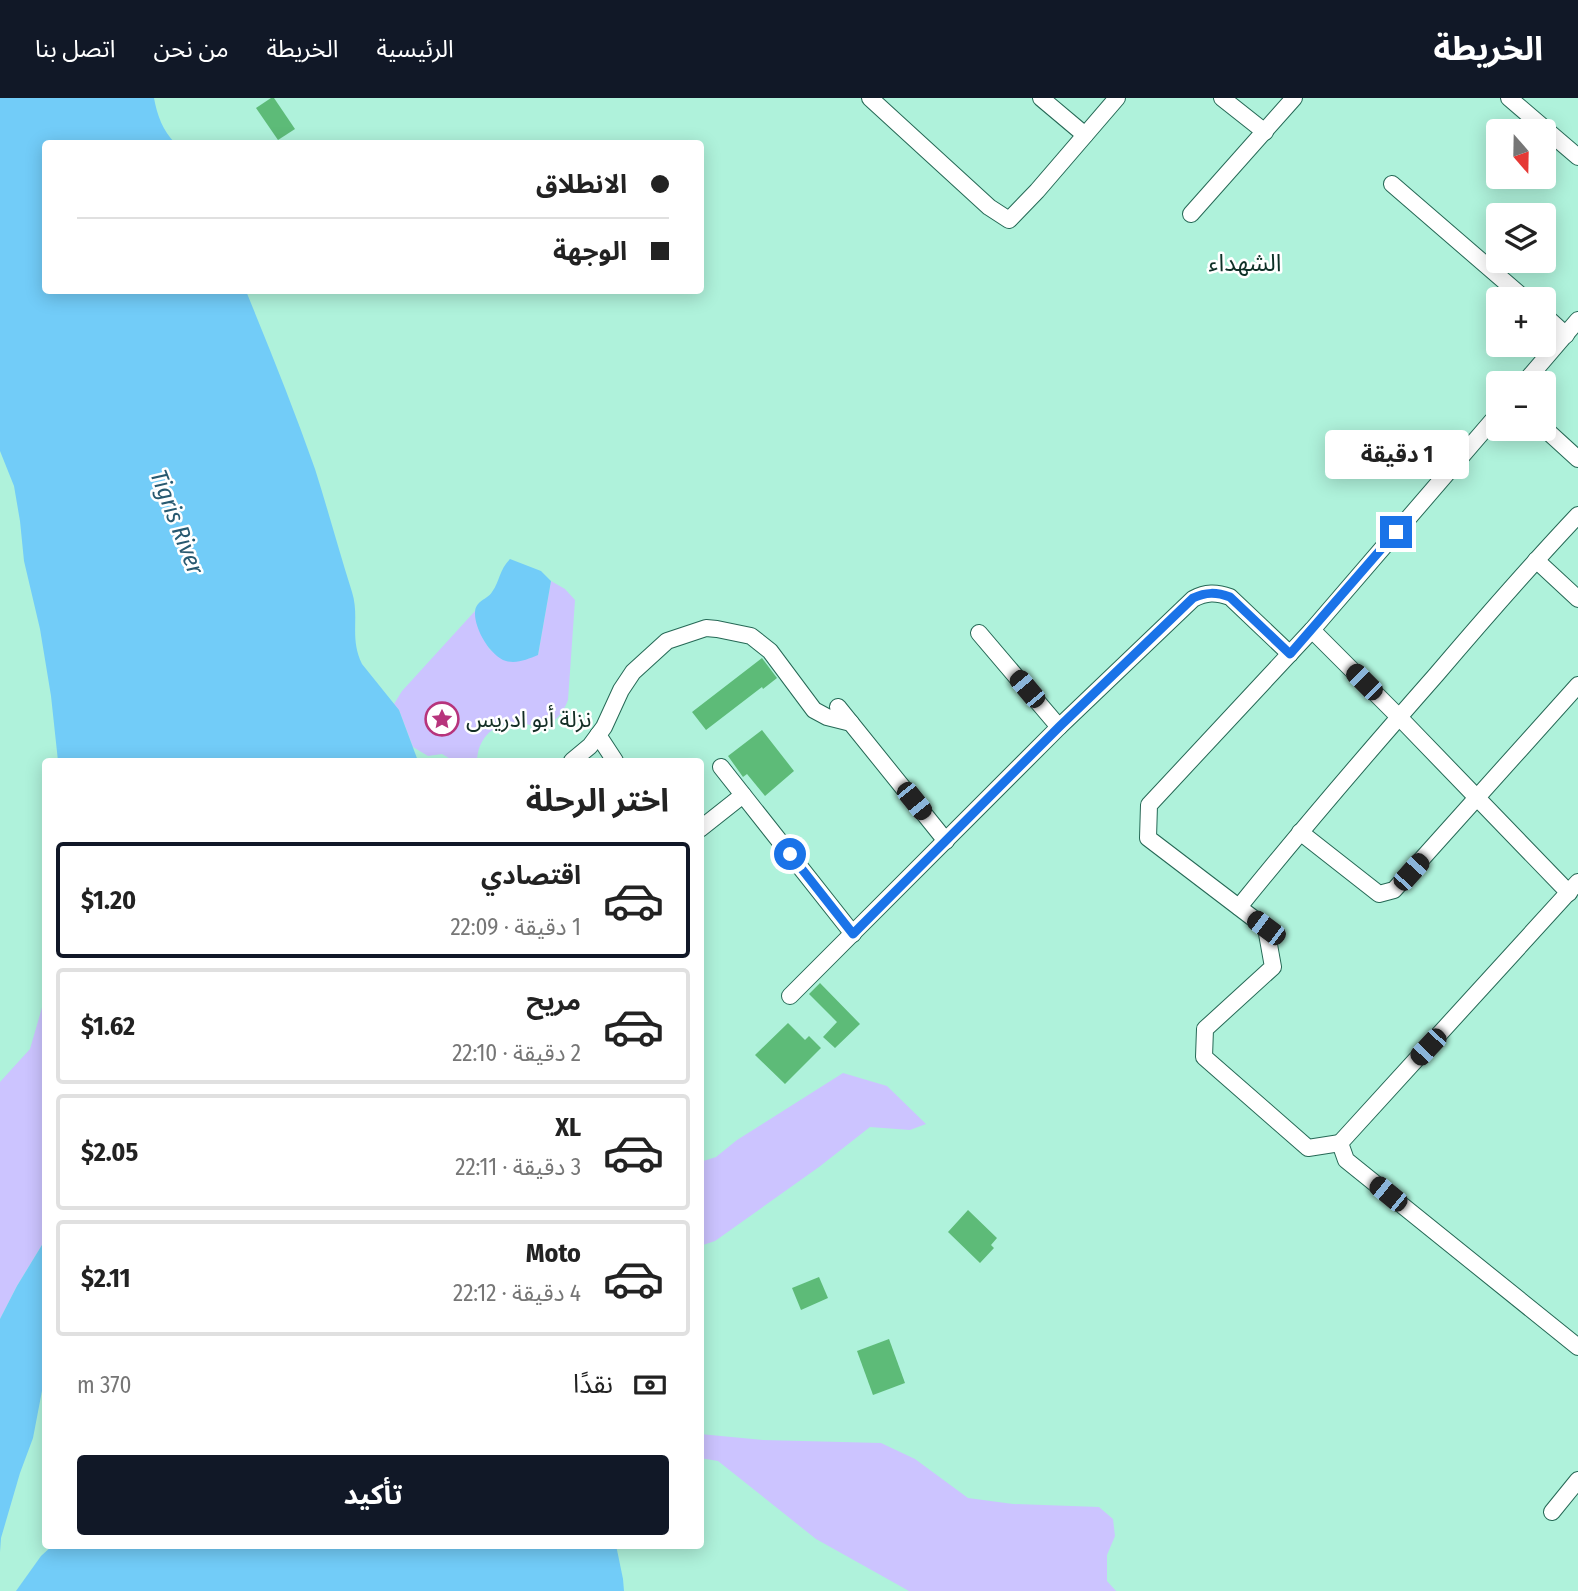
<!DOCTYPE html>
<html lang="ar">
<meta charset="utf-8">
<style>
:root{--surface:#fff;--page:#f6f6f6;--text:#222;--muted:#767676;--line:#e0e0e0;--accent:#111827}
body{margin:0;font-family:"Fira Sans Condensed","Noto Sans Arabic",sans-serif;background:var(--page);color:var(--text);direction:rtl;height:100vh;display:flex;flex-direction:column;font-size:26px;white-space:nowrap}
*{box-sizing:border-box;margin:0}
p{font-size:23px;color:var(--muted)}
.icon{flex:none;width:38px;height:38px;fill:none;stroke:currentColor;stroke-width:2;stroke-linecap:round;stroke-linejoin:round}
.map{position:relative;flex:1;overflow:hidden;direction:ltr}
.sheet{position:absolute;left:42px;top:660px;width:662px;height:791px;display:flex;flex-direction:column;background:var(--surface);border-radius:7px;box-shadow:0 4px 18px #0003;direction:rtl}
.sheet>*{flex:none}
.guide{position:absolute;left:42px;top:42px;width:662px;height:154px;border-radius:7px;box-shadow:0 4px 18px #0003;direction:rtl;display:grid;align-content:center;height:154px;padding:0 35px;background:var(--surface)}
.needle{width:46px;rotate:160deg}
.tools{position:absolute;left:1486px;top:21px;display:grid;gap:14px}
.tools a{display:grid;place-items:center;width:70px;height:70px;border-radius:7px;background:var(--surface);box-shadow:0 4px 18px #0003;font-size:35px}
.end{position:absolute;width:32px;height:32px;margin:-16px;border:9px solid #1a73e8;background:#fff;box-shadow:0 0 0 4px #fff}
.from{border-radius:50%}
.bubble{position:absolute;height:49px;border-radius:7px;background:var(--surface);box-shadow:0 4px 18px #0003;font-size:23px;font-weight:700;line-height:49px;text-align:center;direction:rtl}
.car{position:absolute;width:21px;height:42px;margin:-21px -10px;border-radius:9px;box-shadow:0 0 5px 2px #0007;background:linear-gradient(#222 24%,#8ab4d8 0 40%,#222 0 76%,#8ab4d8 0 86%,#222 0)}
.guide b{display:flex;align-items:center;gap:24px;height:66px;font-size:26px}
.guide b+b{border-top:2px solid var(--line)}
.guide i{width:18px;height:18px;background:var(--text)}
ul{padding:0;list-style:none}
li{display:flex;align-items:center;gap:21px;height:116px;margin:0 14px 10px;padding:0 21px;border:4px solid var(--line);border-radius:7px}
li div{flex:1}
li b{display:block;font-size:26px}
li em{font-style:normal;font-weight:700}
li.current{border-color:var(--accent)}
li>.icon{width:63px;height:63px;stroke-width:1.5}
h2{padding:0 35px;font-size:32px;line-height:84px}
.pay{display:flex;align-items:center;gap:18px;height:77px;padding:0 35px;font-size:26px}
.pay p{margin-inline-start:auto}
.primary-button{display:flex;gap:14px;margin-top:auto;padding:14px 35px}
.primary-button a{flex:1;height:80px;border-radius:7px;background:var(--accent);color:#fff;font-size:28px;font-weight:700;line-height:80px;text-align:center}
header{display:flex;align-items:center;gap:42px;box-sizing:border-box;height:98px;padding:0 35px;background:var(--accent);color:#fff}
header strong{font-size:33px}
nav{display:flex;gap:38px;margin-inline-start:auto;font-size:24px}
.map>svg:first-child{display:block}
</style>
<header>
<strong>الخريطة</strong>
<nav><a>الرئيسية</a><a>الخريطة</a><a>من نحن</a><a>اتصل بنا</a></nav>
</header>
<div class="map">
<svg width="1578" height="1493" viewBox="0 0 1578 1493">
<rect width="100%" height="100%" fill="#aff2db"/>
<g fill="#ccc4ff">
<path d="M551,483l14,8 10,11 -7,100c-5,13 -12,21 -25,29 -7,-2 -15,-5 -22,-6 -25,-2 -43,13 -44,38h-23l-12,-7 -14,2 -15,-9 -14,-37 -5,-6 8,-13 73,-80c2,15 8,26 15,39l48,5z"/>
<polygon points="45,899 45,1142 17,1188 0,1221 0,984 30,951"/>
<polygon points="843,975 887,988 926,1026 910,1032 870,1029 819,1069 715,1143 700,1148 700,1064 716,1059 737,1042"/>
<polygon points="700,1336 763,1342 881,1345 915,1361 968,1400 1013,1406 1099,1409 1113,1421 1115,1438 1107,1457 1107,1483 1116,1493 909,1493 816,1441 718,1363 700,1360"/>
</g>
<g fill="#72ccf8">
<path d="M0,0h154c3,17 9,33 21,45l-129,1v146l200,1c24,59 48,118 69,178 13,41 24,82 37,123 8,26 -3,45 10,72l37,46 19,51h-360l-7,-65 -11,-67 -16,-68 -4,-40 -6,-35 -14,-35z"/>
<path d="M510,461l31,12 10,10 -13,74c-10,4 -21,9 -32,6 -16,-5 -32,-33 -31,-49 1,-12 12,-12 17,-20 8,-11 7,-22 18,-33z"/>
<polygon points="45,1142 45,1277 33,1340 20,1375 1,1440 0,1454 0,1221 17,1188"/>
<polygon points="53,1447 616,1447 623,1481 624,1493 16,1493 41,1458"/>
</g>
<g fill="#5dbb78">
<polygon points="271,0 274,0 295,31 278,42 256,10"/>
<polygon points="762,560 777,580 763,591 762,589 706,632 692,614"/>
<polygon points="762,632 794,673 765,698 747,676 743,679 728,658"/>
<polygon points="820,885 860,926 835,950 823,939 837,924 809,896"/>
<polygon points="788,925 805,942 809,938 821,950 785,986 755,957"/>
<polygon points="968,1112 997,1140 991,1147 994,1150 980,1165 948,1134"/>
<polygon points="819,1179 828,1200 801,1212 792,1190"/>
<polygon points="889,1241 905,1285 873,1297 857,1253"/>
</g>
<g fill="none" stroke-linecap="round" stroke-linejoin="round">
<defs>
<g id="minor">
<polyline points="870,0 989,109 1009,122 1037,93 1117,0"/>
<polyline points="1041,0 1085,37"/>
<polyline points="1222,0 1265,34"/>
<polyline points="1509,0 1578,59"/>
<polyline points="1392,86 1525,201"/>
<polyline points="1191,116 1294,0"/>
<polyline points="1544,217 1566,237"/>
<polyline points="1524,285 1578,222"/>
<polyline points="1544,330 1578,361"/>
<polyline points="1536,462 1578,501"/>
<polyline points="1312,532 1399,619 1569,795"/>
<polyline points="979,535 1059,629"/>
<polyline points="838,609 946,743"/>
<polyline points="598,637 615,663"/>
<polyline points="572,663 590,648 604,629 621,592 633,574 667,543 706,530 717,531 751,538 770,553 814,612 827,619 851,625"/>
<polyline points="721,669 853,836"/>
<polyline points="700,731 743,697"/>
<polyline points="1300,734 1379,796 1394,792 1578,587"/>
<polyline points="1578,784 1340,1045 1346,1062 1578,1249"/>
<path d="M1239,809c64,-79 130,-156 197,-232 46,-54 93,-108 142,-160"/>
<path d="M790,898l269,-269 134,-128c13,-7 23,-7 37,-2l60,57"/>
<polyline points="1340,1045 1308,1050 1204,959 1205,931 1273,869 1266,830 1148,740 1149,707 1312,532 1498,316"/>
<polyline points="1552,1414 1578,1382"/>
</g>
</defs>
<use href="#minor" stroke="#256855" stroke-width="18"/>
<use href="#minor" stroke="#fff" stroke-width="16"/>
</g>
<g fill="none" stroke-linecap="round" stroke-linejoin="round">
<path stroke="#1a73e8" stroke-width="9" d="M790,756l63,80 206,-207 134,-129c13,-6 23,-6 37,-1l60,57 106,-122"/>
</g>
<defs>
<symbol id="sight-ring" viewBox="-11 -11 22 22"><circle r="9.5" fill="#fff" stroke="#b7347c" stroke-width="1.5"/><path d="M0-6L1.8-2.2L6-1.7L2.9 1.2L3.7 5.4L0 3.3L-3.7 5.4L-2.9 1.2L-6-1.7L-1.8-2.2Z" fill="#b7347c"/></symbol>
</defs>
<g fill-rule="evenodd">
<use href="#sight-ring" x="423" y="602" width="38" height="38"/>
</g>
<g text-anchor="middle" stroke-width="5" stroke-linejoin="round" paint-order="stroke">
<g font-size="23" fill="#132e25" stroke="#fff" text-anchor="start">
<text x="466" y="629">نزلة أبو ادريس</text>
</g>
<g font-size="24" fill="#0d3026" stroke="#fff">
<text x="1245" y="173">الشهداء</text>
</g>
<g font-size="24" font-style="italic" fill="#275970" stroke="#fff">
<text transform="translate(177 424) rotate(69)" y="8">Tigris River</text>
</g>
</g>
</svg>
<div class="tools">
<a><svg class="needle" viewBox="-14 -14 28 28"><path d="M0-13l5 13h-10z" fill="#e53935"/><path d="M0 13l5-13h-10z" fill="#767676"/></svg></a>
<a><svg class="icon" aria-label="layers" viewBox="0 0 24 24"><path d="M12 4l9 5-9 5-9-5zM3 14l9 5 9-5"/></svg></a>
<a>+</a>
<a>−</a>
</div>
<i class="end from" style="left:790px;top:756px"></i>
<i class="end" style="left:1396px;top:434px"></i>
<div class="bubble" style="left:1325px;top:332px;width:144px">1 دقيقة</div>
<i class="car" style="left:1364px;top:584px;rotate:315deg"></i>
<i class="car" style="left:1027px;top:591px;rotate:320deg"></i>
<i class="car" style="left:914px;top:703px;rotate:141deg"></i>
<i class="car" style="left:1411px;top:774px;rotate:42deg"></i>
<i class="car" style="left:1266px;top:830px;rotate:307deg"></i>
<i class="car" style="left:1428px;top:949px;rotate:223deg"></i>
<i class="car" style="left:1388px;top:1096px;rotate:309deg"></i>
<div class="guide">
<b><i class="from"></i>الانطلاق</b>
<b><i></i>الوجهة</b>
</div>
<section class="sheet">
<h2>اختر الرحلة</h2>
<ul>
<li class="current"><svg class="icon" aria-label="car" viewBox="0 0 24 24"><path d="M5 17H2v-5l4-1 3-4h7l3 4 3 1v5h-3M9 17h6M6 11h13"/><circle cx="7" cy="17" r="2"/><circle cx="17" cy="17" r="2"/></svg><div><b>اقتصادي</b><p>1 دقيقة · 22:09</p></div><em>$1.20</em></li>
<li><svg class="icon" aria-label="car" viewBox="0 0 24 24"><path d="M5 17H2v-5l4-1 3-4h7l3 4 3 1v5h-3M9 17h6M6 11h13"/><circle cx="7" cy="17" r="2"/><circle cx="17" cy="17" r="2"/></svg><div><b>مريح</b><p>2 دقيقة · 22:10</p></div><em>$1.62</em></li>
<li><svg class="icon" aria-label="car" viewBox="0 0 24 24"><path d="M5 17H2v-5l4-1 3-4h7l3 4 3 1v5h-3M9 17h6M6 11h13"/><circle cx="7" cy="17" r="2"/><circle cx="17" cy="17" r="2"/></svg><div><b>XL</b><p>3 دقيقة · 22:11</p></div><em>$2.05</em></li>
<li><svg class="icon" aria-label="car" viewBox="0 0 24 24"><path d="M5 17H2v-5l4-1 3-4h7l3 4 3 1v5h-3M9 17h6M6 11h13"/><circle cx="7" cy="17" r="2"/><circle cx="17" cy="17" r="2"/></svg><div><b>Moto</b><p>4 دقيقة · 22:12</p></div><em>$2.11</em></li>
</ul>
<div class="pay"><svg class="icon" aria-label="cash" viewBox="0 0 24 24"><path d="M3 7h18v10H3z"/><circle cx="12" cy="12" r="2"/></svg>نقدًا<p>370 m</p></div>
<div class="primary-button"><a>تأكيد</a></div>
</section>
</div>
